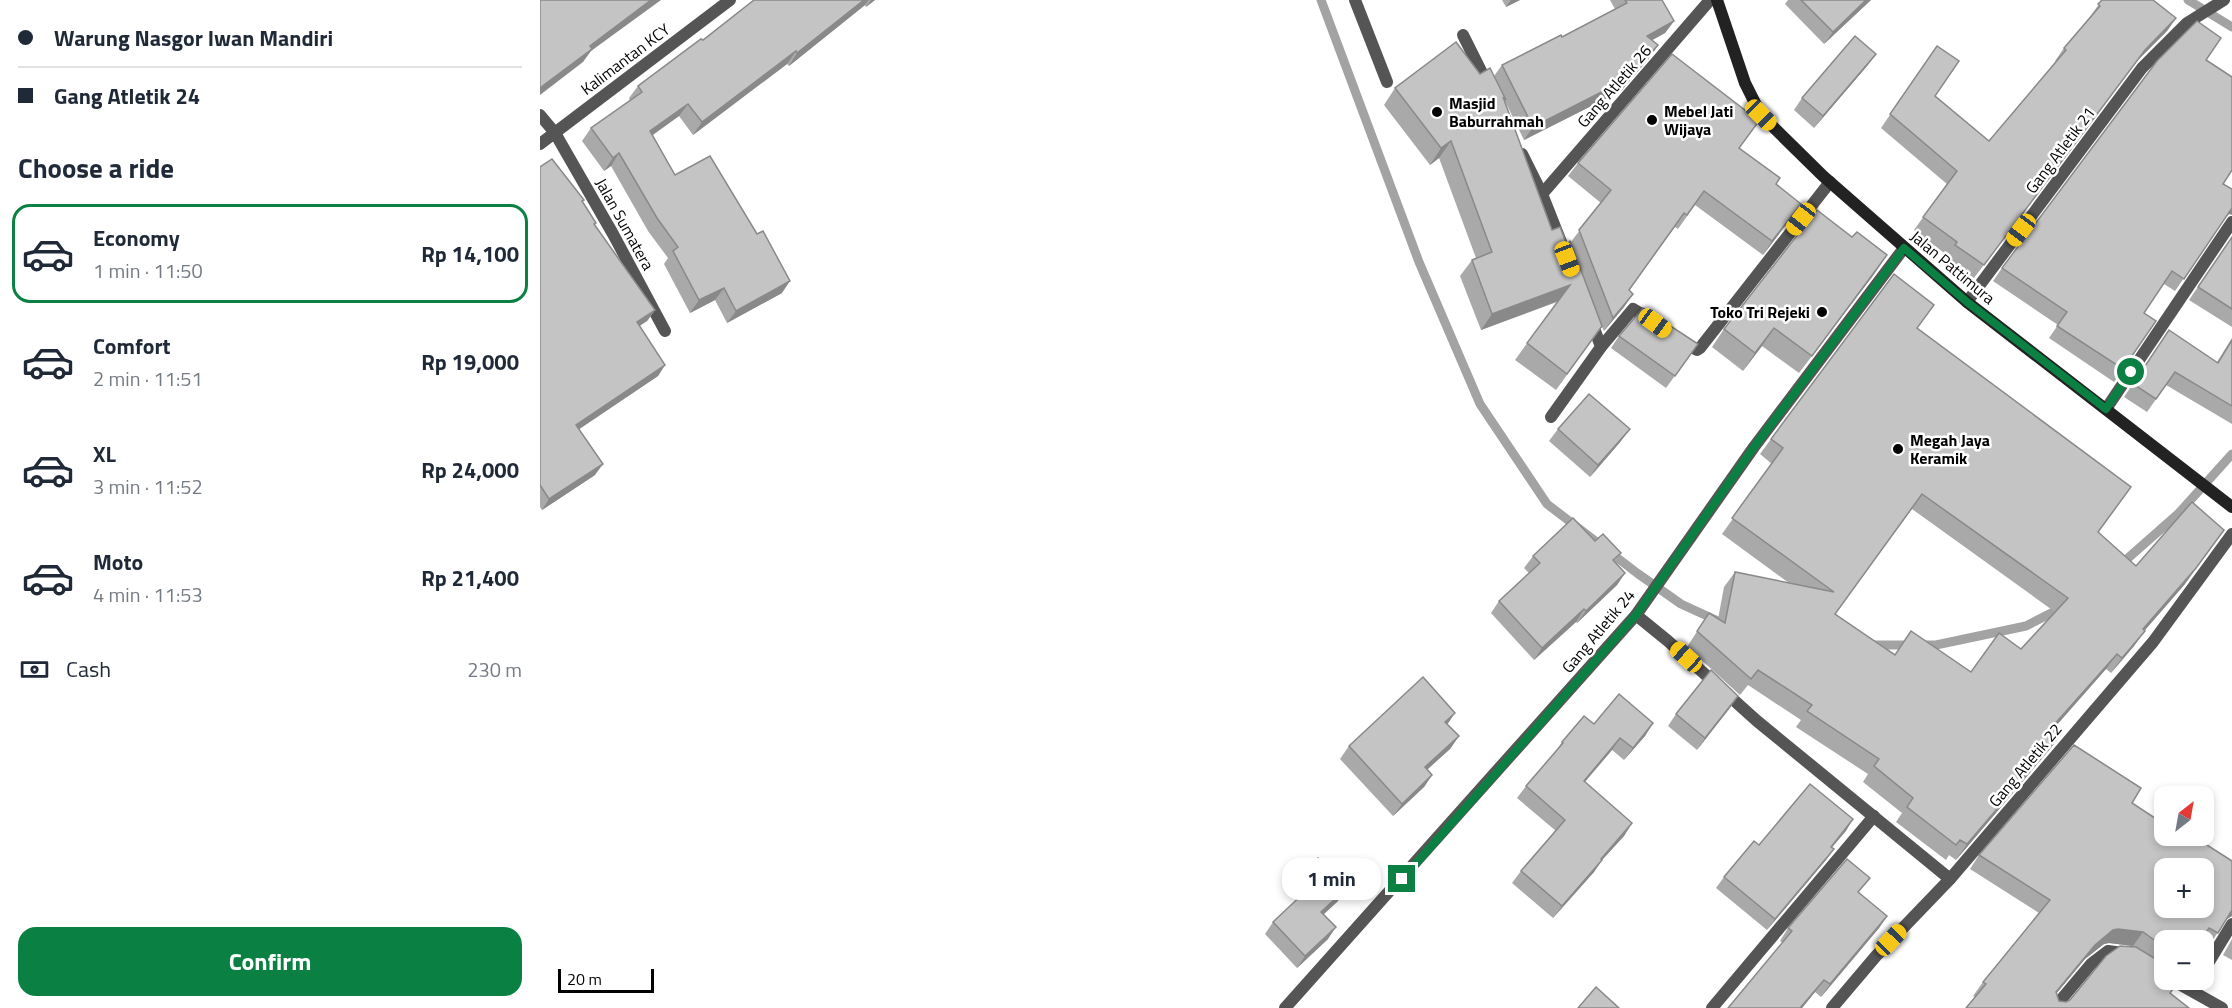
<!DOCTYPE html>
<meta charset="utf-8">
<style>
:root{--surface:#fff;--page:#f2f2f3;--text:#1f2937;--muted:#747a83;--line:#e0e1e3;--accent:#0b8043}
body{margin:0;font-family:"Titillium Web",sans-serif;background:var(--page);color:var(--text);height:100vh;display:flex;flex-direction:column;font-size:22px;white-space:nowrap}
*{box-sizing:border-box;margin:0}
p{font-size:20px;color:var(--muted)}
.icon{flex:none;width:33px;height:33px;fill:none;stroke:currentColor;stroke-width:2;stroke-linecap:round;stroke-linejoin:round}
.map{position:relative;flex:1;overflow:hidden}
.sheet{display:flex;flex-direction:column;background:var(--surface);width:540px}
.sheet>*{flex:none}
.hud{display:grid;align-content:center;height:132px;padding:0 18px;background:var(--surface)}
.needle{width:39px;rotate:31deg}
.controls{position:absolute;left:1614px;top:786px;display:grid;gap:12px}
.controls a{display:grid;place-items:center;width:60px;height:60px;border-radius:12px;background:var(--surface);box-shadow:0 3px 9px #0003;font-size:30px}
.scale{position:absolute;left:18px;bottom:15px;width:96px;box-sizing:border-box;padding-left:6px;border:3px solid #000;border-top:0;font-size:16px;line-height:21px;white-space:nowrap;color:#000;-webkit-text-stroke:4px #fff;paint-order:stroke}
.end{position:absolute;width:27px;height:27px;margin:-14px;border:8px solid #0b8043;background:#fff;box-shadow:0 0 0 3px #fff}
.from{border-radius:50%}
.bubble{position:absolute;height:42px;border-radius:18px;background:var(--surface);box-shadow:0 3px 9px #0003;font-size:20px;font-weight:700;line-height:42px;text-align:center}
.car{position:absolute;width:18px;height:36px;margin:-18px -9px;border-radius:8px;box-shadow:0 0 4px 2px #0007;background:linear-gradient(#f5c518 24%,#345 0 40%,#f5c518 0 76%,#345 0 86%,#f5c518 0)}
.hud b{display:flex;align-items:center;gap:21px;height:57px;font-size:22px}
.hud b+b{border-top:2px solid var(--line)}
.hud i{width:15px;height:15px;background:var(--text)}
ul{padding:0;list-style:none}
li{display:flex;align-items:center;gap:18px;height:99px;margin:0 12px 9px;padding:0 6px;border:3px solid transparent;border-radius:18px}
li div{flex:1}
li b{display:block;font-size:22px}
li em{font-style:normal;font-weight:700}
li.active{border-color:var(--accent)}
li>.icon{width:54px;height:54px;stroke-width:1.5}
h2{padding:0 18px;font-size:27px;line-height:72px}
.pay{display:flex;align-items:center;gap:15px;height:66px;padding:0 18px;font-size:22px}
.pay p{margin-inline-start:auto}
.action{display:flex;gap:12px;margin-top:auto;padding:12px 18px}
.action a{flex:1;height:69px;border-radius:18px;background:var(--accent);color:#fff;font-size:24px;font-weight:700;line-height:69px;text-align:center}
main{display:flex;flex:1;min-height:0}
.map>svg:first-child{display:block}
</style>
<main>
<section class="sheet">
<div class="hud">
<b><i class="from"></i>Warung Nasgor Iwan Mandiri</b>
<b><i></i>Gang Atletik 24</b>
</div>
<h2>Choose a ride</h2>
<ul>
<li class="active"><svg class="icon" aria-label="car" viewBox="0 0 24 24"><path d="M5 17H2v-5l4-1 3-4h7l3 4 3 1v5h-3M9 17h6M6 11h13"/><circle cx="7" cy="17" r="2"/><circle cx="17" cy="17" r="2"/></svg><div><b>Economy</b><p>1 min · 11:50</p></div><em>Rp 14,100</em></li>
<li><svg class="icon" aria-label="car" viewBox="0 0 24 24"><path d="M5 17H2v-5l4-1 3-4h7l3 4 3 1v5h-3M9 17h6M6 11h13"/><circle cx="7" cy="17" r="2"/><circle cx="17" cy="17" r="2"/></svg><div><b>Comfort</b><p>2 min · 11:51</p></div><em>Rp 19,000</em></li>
<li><svg class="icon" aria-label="car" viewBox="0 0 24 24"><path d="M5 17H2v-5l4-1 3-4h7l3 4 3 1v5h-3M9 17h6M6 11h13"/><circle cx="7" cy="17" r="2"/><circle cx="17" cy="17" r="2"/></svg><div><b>XL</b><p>3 min · 11:52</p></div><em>Rp 24,000</em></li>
<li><svg class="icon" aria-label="car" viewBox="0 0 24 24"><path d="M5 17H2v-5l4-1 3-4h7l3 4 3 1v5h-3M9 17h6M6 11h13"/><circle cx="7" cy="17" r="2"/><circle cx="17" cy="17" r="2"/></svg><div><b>Moto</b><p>4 min · 11:53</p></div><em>Rp 21,400</em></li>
</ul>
<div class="pay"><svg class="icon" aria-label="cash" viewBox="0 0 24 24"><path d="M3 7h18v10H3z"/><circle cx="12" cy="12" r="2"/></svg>Cash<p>230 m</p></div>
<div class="action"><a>Confirm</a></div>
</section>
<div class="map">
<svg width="1692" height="1008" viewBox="0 0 1692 1008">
<rect width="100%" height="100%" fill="#fff"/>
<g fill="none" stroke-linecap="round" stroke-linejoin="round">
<g stroke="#a3a3a3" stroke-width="9">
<polyline points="781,0 879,262 940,404 1007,504 1097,573 1141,604 1178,621"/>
<polyline points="1648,0 1692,27"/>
<polyline points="1579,566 1638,514 1692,454"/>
<polyline points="1329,645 1396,645 1486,626 1525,606"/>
</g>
<g stroke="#555" stroke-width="12">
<polyline points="815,0 847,82"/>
<polyline points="923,35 949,87"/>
<polyline points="0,115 15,133 73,234 125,331"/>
<polyline points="0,144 190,0"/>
<polyline points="982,154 1002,194 1021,242"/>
<polyline points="1002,194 1170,0"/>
<polyline points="1427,302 1602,68 1647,23 1684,0"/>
<polyline points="1142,342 1157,350 1160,348 1290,182"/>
<polyline points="1061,347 1093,309 1113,321"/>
<polyline points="1566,409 1692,222"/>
<polyline points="1011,417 1061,347 1051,320"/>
<polyline points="1096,615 1128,641 1217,721 1410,879"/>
<polyline points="1664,970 1692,924"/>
<polyline points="1632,980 1682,1008"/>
<polyline points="745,1008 1096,615 1214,447 1364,248"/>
<polyline points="1172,1008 1334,816"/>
<polyline points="1292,1008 1336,956 1410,879 1613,642 1692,534"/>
<polyline points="1514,1008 1551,964 1568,951 1590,954"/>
</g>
<polyline stroke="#222" stroke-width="12" points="1177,0 1205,83 1221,115 1283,176 1427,302 1692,507"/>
</g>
<g fill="#a9a9a9" fill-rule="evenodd">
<polygon points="214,0 335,0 326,7 325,5 249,66 247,64 153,135 139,116 113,135 135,175 242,293 187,323 175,300 150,313 124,264 128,258 108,231 71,166 64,171 42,141 51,128 90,101 89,98 98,86 163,40"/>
<polygon points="962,0 980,0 966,7"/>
<polygon points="1070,0 1122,0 1134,21 1125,33 1112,40 1110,57 1081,91 984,140 965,101 1012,230 1027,245 1030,243 1061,203 1028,176 1038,163 1199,148 1236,184 1252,217 1223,255 1155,205 1138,229 1135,227 1089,290 1093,294 1084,307 1064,331 1062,327 1016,390 975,360 1017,302 941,330 920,276 932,260 936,258 899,158 890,165 844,105 855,88 940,74 954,76 962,65 1022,37 1075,9"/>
<polygon points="1248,0 1331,0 1284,44 1245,4"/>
<polygon points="1562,0 1636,18 1627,31 1595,63 1434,278 1406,258 1408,256 1374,230 1407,184 1341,128 1397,46 1395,96 1449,141 1516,62 1515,61 1524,48 1549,18"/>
<polygon points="1336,54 1327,66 1274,128 1254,110 1262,98"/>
<polygon points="1666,60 1683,184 1689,214 1686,217 1635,291 1624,284 1604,313 1616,321 1574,382 1509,338 1518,325 1453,281 1462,268"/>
<polygon points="0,167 42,202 56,223 55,225 115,310 107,321 99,326 125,365 118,376 39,429 55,475 2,510 0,507"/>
<polygon points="1692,237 1692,327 1649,300"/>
<polygon points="1335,273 1259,373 1222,346 1203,371 1172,347 1184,329"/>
<path d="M1377,328l181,204 38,34 49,18 -41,47 -10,15 -23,27 -5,-4 -53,60 8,5 -11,15 -94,111 -7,-5 -3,5 -50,-38 6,-9 -39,-31 5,-8 -72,-47 5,-7 -53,-35 -8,10 -53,-48 22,-34 9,6 6,-32 11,-15 54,11 -67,-49 50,-70 -12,-10 11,-15zM1372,509l143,103 -34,37 -50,23 -76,-18 -60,-40z"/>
<polygon points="1629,330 1677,362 1692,338 1692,424 1626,385 1607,412 1584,397"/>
<polygon points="1079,336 1158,344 1126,388 1071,348"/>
<polygon points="1018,429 1081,441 1050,477 1009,441"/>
<polygon points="1055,541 1081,553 1075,562 1085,573 1077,585 1037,623 1036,622 994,660 951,613 959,601 989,573 984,568 993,556"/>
<polygon points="1198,696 1157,750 1128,726 1136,714"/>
<polygon points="1113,723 1105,736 1084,760 1072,750 1045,782 1092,823 1084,836 1062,860 1054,872 1013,918 972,883 981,871 1016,831 977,798 986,786 1014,754 1022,742 1054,724"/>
<polygon points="907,724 919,736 910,749 887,769 892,775 884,787 853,816 800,759 809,746"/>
<path d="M1534,745l67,43 -9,15 32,21v12h29l39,25v55l-5,3 -19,28 -4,-3v-4h-40v40h16l-10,14 19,14h-223l9,-11 -2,-1 10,-14 56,-69 -69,-44 9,-14zM1624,868h40v40h-40zM1569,943l24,3 2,1 -15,-1 -14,10 -36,44 -4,2 -7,-1 -3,-7 29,-35 19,-15z"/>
<polygon points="1313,819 1291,847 1294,849 1286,860 1227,930 1176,888 1184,877 1219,845"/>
<polygon points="757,877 798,901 784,914 788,939 757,968 725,934 733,922 758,899 749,889"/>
<polygon points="1319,893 1347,916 1339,928 1281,997 1275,992 1262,1008 1188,1008 1243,943 1240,941 1248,928"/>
<polygon points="1692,939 1692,960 1683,955"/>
</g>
<g fill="#898989">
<polygon points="111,0 121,0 51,51 43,62 0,95 0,88 50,46"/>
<polygon points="324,0 329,0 325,5 249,66 257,53"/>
<polygon points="331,0 335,0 326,7"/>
<polygon points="971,0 980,0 966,7"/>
<polygon points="1326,0 1331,0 1284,44 1293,32"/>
<polygon points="1636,18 1627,31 1595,63 1434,278 1605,50"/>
<polygon points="1134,21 1125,33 1098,48 1107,36"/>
<polygon points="1118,45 1110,57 1081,91 984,140 993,127"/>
<polygon points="256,51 247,64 153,135 162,122"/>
<polygon points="1336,54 1327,66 1274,128 1283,116"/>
<polygon points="148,104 139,116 101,143 110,131"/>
<polygon points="911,141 899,158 890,165 901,148"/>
<polygon points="79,153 71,166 64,171 73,158"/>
<polygon points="1261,204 1252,217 1223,255 1232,241"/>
<polygon points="1692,208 1692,215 1689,214 1685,217"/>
<polygon points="1347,255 1335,273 1259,373 1272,356"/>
<polygon points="250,281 242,293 187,323 196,311"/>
<polygon points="1030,285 1018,301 941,330 952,314"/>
<polygon points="184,288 175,300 150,313 159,300"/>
<polygon points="1093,294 1084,307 1064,331 1073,318"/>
<polygon points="115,310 107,321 89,333 97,322"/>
<polygon points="1234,328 1222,346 1203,371 1215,353"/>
<polygon points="125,365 118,376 29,436 36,425"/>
<polygon points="1090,429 1081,441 1050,477 1058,465"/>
<polygon points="63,464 55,475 2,510 9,499"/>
<polygon points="1684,530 1645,584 1592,645 1603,629"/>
<polygon points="1085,573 1077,585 1037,623 1046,611"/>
<polygon points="1044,609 1036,622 994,660 1002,648"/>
<polygon points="1605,631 1594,646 1571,673 1582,658"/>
<polygon points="1577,654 1566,669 1501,743 1511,728"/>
<polygon points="1198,696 1190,708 1157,750 1165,738"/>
<polygon points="915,713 907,725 905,722"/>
<polygon points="1113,723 1105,736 1084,760 1093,748"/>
<polygon points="1521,734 1510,749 1416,860 1427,844"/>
<polygon points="919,736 910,749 877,779 885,767"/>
<polygon points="1080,738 1072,750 1035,793 1044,781"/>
<polygon points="892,775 884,787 853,816 862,804"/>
<polygon points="1313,819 1306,831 1283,858 1291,847"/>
<polygon points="1092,823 1084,836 1062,860 1054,872 1013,918 1022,906 1061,859"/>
<polygon points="1294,849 1286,860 1227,930 1235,919"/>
<polygon points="807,888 798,901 773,924 781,912"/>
<polygon points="1692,910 1692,916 1685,920"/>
<polygon points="1347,916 1339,928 1281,997 1290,984"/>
<polygon points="796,927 788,939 757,968 765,956"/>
<polygon points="1578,929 1603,932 1593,946 1569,943 1564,944 1545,959 1506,1006 1516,992 1555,945 1573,930"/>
<polygon points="1284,980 1275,992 1262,1008 1260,1008"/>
</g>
<g fill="#c4c4c4" stroke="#898989" stroke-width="1.5" fill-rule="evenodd">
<polygon points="0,0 111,0 50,46 52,49 0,88"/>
<polygon points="214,0 324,0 257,53 256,51 162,122 148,104 110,131 135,175 170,156 217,234 223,231 250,281 196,311 184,288 159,300 133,251 138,247 117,218 79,153 73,158 51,128 102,92 98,86 161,39 163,40"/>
<polygon points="1085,0 1122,0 1134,21 1107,36 1118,45 1089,78 993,127 962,65 1021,35 1022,37 1087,3"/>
<polygon points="1261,0 1326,0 1293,32"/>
<polygon points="1562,0 1613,0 1636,18 1605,50 1444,265 1415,245 1417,242 1383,217 1417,171 1350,114 1397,46 1419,61 1395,96 1449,141 1526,50 1524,48 1560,6 1558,4"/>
<polygon points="1657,21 1681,38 1666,60 1692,77 1692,170 1683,184 1692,189 1692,208 1644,279 1632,271 1604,313 1616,321 1583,369 1517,326 1527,312 1462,268 1617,61"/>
<polygon points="1315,36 1336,54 1283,116 1262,98"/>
<polygon points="916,42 940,74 950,68 966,100 963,97 1012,230 1020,227 1027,245 1030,241 1062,326 1027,374 987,343 1030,285 952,314 932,260 952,252 911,141 901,148 855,88"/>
<polygon points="1132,54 1219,121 1199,148 1240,178 1236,184 1261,204 1232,241 1164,191 1147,215 1144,213 1089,290 1093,294 1073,318 1039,230 1071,190 1038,163"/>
<polygon points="12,159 44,200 42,201 56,223 54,224 115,310 97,322 125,365 36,425 63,464 9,499 0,485 0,167"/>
<polygon points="1277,210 1312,237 1317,232 1347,255 1272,356 1234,328 1215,353 1184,329"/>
<polygon points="1692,237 1692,309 1658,287"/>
<path d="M1354,274l40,31 -17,23 214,159 -33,45 38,34 56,-64 32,28 -28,38 -53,61 2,2 -23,27 -5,-4 -66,74 10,6 -94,110 -7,-4 -4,5 -49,-38 6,-9 -39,-32 5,-7 -72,-48 5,-6 -54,-35 -7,9 -54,-48 12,-18 16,10 10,-51 99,20 -102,-74 51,-70 -12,-9zM1382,494l146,104 -47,51 -22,-16 -28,39 -60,-41 -16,24 -60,-41z"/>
<polygon points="1103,308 1158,344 1135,376 1079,336"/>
<polygon points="1629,330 1678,363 1692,340 1692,406 1635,372 1616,399 1593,384"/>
<polygon points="1049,394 1090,429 1058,465 1018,429"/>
<polygon points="1033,518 1055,541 1063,534 1081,553 1073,560 1085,573 1046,611 1044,609 1002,648 959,601 1000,563 993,556"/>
<polygon points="1171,670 1198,696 1165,738 1136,714"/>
<polygon points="883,677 915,713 905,722 919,736 885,767 892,775 862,804 809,746"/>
<polygon points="1079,694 1113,723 1093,748 1080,738 1044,781 1092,823 1061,859 1062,860 1022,906 981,871 1025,820 986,786 1023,743 1022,742 1044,716 1054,724"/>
<path d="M1534,745l67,43 -9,15 32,21v12h29l39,25v49l-14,23 -9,-5 -8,12h-37v7l-21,-15 -25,-3 -5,1 -18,15 -39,47 3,9 7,1 4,-2 36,-44 14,-10 16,1 28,17v16h16l-10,13 19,15h-223l20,-24 -3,-2 67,-82 -71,-45zM1624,868h40v40h-40z"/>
<polygon points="1270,784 1313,819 1291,847 1294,849 1235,919 1184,877 1214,841 1219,845"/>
<polygon points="778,858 807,888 781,912 796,927 765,956 733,922 768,889 757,877"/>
<polygon points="1307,859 1330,878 1318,892 1347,916 1290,984 1284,980 1260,1008 1188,1008 1252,931 1248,928"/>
<polygon points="1056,987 1079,1008 1038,1008"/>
</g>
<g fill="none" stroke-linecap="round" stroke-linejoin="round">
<polyline stroke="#0b8043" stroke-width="8" points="862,879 1096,615 1214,447 1364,248 1427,302 1566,409 1591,372"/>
</g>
<g fill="#000" stroke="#fff" stroke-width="2">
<circle cx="897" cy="112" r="6"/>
<circle cx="1112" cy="120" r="6"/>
<circle cx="1282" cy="312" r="6"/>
<circle cx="1358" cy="449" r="6"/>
</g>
<g text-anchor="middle" stroke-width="5" stroke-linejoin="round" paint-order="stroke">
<g font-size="16" fill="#000" stroke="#fff">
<text transform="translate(85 59) rotate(-37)" y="6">Kalimantan KCY</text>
<text transform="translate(1074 86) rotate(-49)" y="6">Gang Atletik 26</text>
<text transform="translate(1520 150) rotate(-53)" y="6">Gang Atletik 21</text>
<text transform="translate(85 224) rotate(61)" y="6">Jalan Sumatera</text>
<text transform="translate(1413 267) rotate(40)" y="6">Jalan Pattimura</text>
<text transform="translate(1058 631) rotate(-50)" y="6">Gang Atletik 24</text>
<text transform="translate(1485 765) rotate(-50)" y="6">Gang Atletik 22</text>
</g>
<g font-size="16" font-weight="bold" fill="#000" stroke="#fff" text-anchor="start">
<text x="909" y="109">Masjid<tspan x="909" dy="18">Baburrahmah</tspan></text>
<text x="1124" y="117">Mebel Jati<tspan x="1124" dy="18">Wijaya</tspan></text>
<text x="1270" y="318" text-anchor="end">Toko Tri Rejeki</text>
<text x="1370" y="446">Megah Jaya<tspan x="1370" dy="18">Keramik</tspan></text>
</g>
</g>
</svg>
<div class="controls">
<a><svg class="needle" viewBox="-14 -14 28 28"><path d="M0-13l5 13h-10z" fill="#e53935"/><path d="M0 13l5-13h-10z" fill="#747a83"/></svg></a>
<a>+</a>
<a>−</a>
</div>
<div class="scale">20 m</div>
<i class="end from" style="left:1591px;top:372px"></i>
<i class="end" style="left:862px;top:879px"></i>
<div class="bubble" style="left:742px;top:858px;width:99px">1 min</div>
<i class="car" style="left:1221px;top:115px;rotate:135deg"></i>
<i class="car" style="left:1261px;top:219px;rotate:218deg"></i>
<i class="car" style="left:1481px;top:230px;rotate:217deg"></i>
<i class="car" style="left:1027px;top:259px;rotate:159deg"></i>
<i class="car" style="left:1115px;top:323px;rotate:126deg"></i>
<i class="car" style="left:1146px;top:657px;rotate:312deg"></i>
<i class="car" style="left:1351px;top:940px;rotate:44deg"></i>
</div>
</main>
